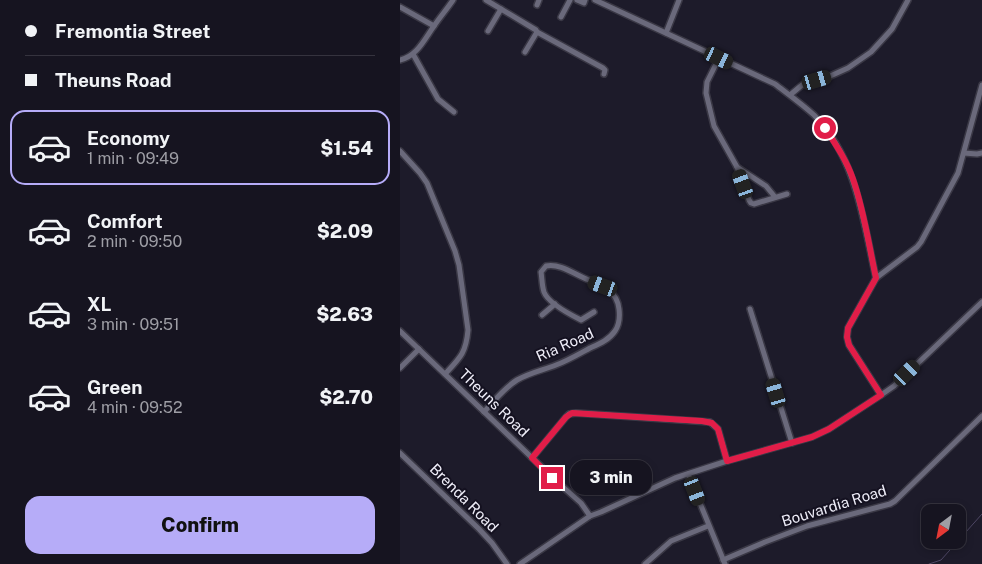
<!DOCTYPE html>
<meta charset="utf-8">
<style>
:root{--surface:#161420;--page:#1f1d29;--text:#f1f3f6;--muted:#9e9ea5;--line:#35333e;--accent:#b6acf8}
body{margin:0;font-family:"Public Sans",sans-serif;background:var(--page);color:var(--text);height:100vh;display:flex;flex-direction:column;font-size:19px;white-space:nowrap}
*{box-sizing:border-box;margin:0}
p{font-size:16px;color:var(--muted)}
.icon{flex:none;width:28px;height:28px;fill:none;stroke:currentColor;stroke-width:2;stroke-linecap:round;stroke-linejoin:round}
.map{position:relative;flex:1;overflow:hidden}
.drawer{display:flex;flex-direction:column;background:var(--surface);width:400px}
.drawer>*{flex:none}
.hud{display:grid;align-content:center;height:110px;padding:0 25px;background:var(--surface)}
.needle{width:32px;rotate:212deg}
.controls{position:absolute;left:521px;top:504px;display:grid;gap:10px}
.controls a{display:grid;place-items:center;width:45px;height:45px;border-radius:10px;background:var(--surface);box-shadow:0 2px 8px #0003,0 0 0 1px var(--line);font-size:25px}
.end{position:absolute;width:22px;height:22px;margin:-11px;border:6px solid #e11d48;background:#fff;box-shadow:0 0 0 2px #fff}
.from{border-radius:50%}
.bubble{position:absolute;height:35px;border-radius:15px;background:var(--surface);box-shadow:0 2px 8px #0003,0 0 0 1px var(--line);font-size:16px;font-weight:800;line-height:35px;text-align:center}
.car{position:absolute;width:15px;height:30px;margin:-15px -8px;border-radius:6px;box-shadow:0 0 4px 1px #0007;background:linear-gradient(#222 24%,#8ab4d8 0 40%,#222 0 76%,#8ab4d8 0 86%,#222 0)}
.hud b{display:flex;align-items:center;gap:18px;height:48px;font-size:19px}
.hud b+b{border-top:1px solid var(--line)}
.hud i{width:12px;height:12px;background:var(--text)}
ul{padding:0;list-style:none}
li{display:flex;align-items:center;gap:15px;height:75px;margin:0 10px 8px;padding:0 15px;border:2px solid transparent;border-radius:15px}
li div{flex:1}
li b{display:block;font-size:19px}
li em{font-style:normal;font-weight:800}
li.selected{border-color:var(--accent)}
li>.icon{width:45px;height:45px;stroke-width:1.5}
.cta{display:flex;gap:10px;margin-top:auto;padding:10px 25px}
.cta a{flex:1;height:58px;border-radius:15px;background:var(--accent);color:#111;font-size:20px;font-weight:800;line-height:58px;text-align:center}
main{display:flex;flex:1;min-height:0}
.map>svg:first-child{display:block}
</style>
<main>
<section class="drawer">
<div class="hud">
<b><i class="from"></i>Fremontia Street</b>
<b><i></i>Theuns Road</b>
</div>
<ul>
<li class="selected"><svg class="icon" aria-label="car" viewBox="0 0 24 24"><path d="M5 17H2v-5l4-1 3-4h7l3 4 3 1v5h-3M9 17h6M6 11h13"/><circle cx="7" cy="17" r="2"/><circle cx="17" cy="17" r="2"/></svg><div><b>Economy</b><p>1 min · 09:49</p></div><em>$1.54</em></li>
<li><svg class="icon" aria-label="car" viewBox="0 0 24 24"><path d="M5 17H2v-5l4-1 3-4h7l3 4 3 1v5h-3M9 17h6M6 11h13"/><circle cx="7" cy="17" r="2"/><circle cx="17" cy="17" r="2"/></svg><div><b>Comfort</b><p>2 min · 09:50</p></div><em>$2.09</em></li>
<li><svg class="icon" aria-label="car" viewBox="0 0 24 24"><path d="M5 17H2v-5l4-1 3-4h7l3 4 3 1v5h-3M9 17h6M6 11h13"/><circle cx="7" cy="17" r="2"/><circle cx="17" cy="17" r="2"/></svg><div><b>XL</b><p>3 min · 09:51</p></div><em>$2.63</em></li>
<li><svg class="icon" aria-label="car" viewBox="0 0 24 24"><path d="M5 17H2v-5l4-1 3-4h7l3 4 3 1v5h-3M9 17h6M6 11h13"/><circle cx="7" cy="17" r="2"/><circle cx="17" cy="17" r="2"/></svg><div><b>Green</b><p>4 min · 09:52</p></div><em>$2.70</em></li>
</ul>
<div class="cta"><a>Confirm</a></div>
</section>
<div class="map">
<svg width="582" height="564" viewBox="0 0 582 564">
<rect width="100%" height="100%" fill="#1d1b2a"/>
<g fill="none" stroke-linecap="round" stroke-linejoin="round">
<polyline stroke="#4e4764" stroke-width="1" points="529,564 541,560 582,514"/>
<defs>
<g id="minor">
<polyline points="86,0 136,30 137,32 125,52"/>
<polyline points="177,0 184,3 185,0"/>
<path d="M195,0l180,84c13,10 27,20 39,31 43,44 49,105 62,163"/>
<polyline points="137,5 139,0"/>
<polyline points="0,7 34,26"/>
<polyline points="161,17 170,0"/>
<polyline points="88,31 101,9"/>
<polyline points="137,32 203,68 205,70 204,74"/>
<polyline points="266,33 279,0"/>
<polyline points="13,54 38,99 54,112"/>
<polyline points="319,58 307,82 306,93 314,126 337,167 349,200 351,203 354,204 387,194"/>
<path d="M0,60c17,-4 24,-20 34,-34 6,-9 13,-17 19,-26"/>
<polyline points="390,95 402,85 428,77 448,68 471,52 492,29 508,0"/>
<path d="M0,151l20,22 7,10 28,68 4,14 9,65c-2,23 -8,28 -23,44"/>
<polyline points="564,153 577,154 582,153"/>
<polyline points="337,167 366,186 375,197"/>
<polyline points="350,309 392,443"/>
<polyline points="142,315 155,304"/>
<polyline points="0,331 153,478 181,503 190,516"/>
<polyline points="0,368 19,349"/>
<polyline points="481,395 449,345 447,337 448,328 476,278 517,247 521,242 558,173 582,85"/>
<path d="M84,412c10,-11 20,-24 33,-32 12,-7 26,-10 39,-15 11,-4 23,-11 34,-17 9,-4 19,-8 25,-17 4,-6 5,-14 4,-22 -2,-18 -15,-23 -30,-29 -14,-5 -28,-17 -43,-14l-5,6c1,6 1,14 3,20 4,11 27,23 37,28l13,-8"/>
<polyline points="0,453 79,529 92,543 107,564"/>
<polyline points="132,458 166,417 169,414 176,413 310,422 318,429 327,461"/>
<polyline points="288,474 325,564"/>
<polyline points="323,560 365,542 407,526 490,504 495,501 582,416"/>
<polyline points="120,564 190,516 201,512 275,478 327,461 412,437 429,429 481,395 494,386 582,302"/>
<polyline points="245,564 271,541 308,526"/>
</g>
</defs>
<use href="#minor" stroke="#3a3845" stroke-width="8"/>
<use href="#minor" stroke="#6a697b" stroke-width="5"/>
</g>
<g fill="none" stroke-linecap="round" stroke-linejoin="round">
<path stroke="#e11d48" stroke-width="6" d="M152,478l-20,-20 34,-41 6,-4 130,8 10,2 6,6 9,32 85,-24 17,-8 52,-34 -32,-50 -2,-8 1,-9 28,-50c-7,-32 -12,-68 -23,-99 -6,-18 -17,-34 -28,-51"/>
</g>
<g text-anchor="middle" stroke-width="4" stroke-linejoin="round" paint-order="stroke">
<g font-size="15" fill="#eeedf8" stroke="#141120">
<text transform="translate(165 345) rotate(-24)" y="5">Ria Road</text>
<text transform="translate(94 403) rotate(44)" y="5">Theuns Road</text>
<text transform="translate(64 498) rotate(45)" y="5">Brenda Road</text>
<text transform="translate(434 506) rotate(-17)" y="5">Bouvardia Road</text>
</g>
</g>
</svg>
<div class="controls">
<a><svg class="needle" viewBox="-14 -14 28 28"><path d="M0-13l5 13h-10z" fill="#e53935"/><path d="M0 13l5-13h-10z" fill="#9e9ea5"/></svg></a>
</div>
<i class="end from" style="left:425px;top:128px"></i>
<i class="end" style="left:152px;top:478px"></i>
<div class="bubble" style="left:170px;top:460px;width:82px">3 min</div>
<i class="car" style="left:319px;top:58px;rotate:116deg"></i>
<i class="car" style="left:417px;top:80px;rotate:74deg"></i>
<i class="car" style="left:343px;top:184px;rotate:340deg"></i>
<i class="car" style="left:203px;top:286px;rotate:290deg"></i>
<i class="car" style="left:507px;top:373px;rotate:46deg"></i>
<i class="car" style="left:376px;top:393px;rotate:343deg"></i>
<i class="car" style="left:295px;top:491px;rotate:159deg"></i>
</div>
</main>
